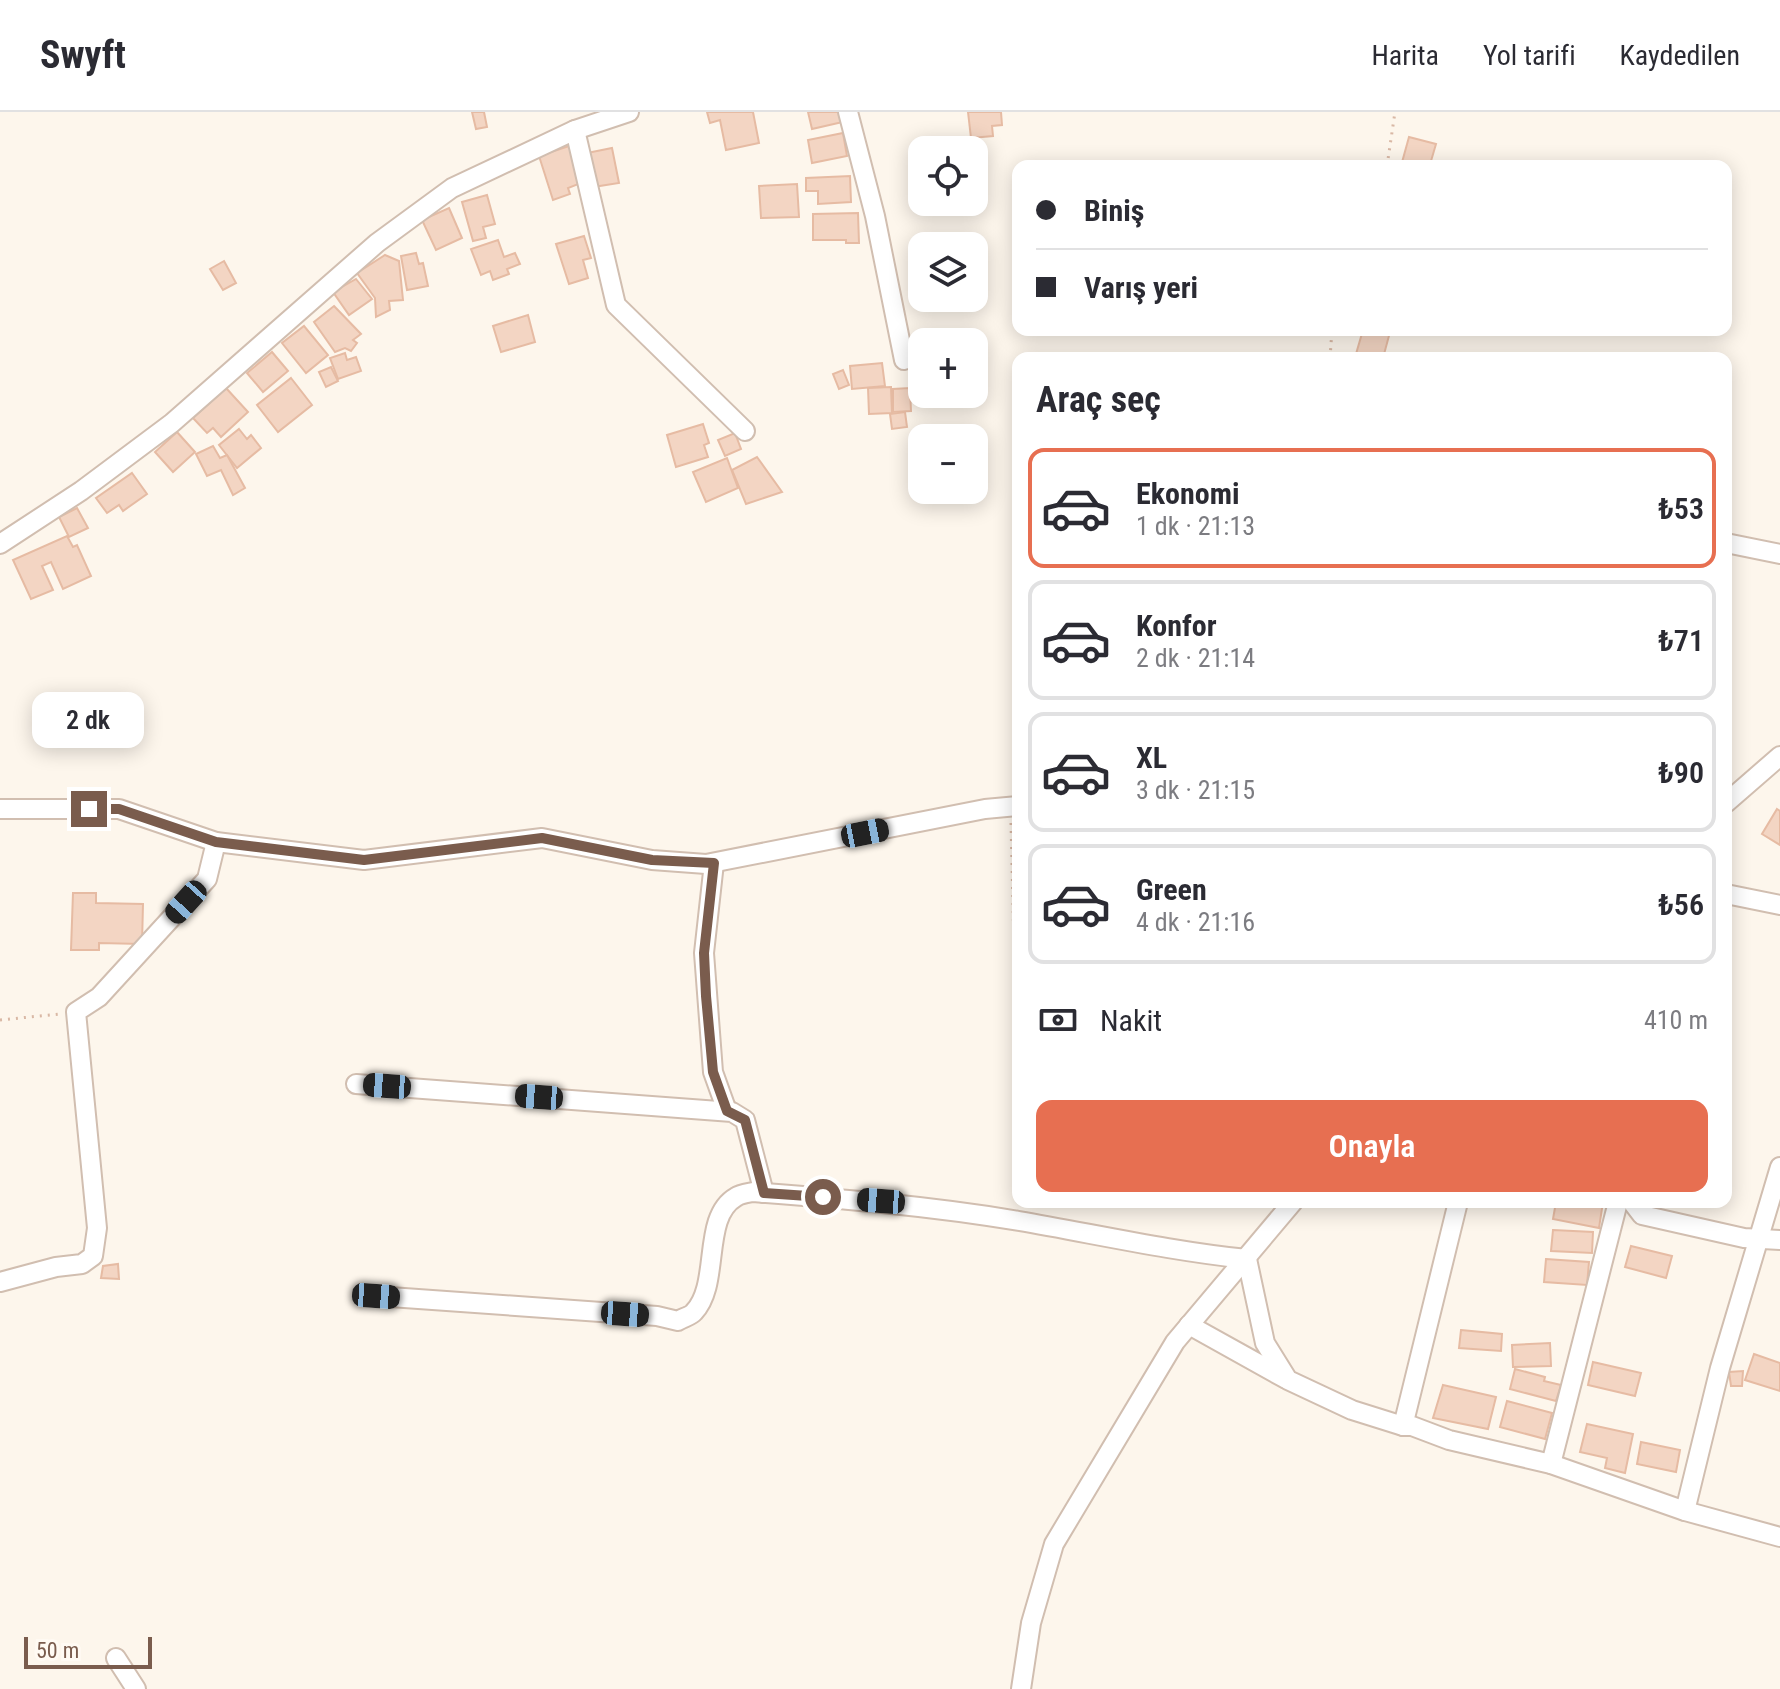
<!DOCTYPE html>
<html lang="tr">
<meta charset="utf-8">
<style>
:root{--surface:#fff;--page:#f7f7f7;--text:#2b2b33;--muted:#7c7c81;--line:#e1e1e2;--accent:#e76f51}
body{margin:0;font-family:"Roboto Condensed",sans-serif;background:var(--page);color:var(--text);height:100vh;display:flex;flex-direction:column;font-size:30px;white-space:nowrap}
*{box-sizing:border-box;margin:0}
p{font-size:26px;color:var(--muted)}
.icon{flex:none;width:44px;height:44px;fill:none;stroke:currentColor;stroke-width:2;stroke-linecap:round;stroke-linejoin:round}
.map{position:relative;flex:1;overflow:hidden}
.panel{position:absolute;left:1012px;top:240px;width:720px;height:856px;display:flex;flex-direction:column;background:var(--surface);border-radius:16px;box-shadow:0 4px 20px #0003}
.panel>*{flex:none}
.guide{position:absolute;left:1012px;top:48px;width:720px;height:176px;border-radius:16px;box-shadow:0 4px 20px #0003;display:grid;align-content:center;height:176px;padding:0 24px;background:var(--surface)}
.controls{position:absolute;left:908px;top:24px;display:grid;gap:16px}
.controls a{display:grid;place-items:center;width:80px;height:80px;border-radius:16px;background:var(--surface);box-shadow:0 4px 20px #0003;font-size:40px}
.scale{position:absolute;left:24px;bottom:20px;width:128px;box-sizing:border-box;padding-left:8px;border:4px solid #7a5c4d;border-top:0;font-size:22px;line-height:28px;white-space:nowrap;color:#7a5c4d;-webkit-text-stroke:6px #fffaf3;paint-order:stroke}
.end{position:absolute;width:36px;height:36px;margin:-18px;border:10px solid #7a5c4d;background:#fff;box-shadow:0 0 0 4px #fff}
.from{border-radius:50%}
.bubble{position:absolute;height:56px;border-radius:16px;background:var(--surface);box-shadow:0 4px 20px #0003;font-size:26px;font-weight:600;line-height:56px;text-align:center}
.car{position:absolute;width:24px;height:48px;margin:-24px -12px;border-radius:10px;box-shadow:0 0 6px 2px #0007;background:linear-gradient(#222 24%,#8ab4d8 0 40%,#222 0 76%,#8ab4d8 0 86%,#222 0)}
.guide b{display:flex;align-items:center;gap:28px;height:76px;font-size:30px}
.guide b+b{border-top:2px solid var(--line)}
.guide i{width:20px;height:20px;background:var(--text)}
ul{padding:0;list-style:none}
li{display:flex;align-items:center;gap:24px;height:120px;margin:0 16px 12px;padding:0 8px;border:4px solid var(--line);border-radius:16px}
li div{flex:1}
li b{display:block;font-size:30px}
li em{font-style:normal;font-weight:600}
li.selected{border-color:var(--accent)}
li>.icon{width:72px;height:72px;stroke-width:1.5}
h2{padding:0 24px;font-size:36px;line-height:96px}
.pay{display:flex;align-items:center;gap:20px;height:88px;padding:0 24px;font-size:30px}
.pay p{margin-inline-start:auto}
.button{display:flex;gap:16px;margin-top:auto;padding:16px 24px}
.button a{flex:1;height:92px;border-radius:16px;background:var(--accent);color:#fff;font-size:32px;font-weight:600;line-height:92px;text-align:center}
header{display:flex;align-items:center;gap:48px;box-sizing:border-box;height:112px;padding:0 40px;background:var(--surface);border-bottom:2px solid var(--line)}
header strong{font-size:38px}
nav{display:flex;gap:44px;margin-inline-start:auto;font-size:28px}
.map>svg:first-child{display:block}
</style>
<header>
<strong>Swyft</strong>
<nav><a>Harita</a><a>Yol tarifi</a><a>Kaydedilen</a></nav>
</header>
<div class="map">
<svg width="1780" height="1577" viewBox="0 0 1780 1577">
<rect width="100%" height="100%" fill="#fdf6ec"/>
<g fill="#f3d5c3" stroke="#e6bba3" stroke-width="2">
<polygon points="472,0 484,0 487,15 476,17"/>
<polygon points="707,0 753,0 759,31 726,38 720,8 710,11"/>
<polygon points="808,0 845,0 847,9 812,17"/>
<polygon points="968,0 1001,0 1002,13 992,14 993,24 971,26"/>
<polygon points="843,21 847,44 812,51 808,28"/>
<polygon points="1409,25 1436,32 1431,49 1448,54 1401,54"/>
<polygon points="569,34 581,71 568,76 570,82 553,88 539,44"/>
<polygon points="612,36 619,71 593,75 587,41"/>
<polygon points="850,64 851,90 818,92 818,79 806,79 806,66"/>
<polygon points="797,72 799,105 761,106 759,74"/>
<polygon points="487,83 495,112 483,115 486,126 473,129 462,90"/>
<polygon points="449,96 462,126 436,138 422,108"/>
<polygon points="858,101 859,131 846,131 846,128 813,128 813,102"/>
<polygon points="584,124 591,146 583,148 588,166 569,172 556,132"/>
<polygon points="498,128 504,145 515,141 520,152 507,157 509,162 493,168 490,159 481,163 471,137"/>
<polygon points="416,141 419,152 423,151 428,174 407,178 401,144"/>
<polygon points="385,143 399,149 403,188 389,189 390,198 376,205 375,186 357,161"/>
<polygon points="224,149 236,171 223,178 210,157"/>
<polygon points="356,167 372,187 349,203 333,180"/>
<polygon points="334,194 361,222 353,228 357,231 351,239 345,236 335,240 314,210"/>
<polygon points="528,203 535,230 501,240 493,214"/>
<polygon points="304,214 328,243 306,261 282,231"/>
<polygon points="1363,218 1390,220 1383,246 1356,242"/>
<polygon points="272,240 288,259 263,280 247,261"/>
<polygon points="345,241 347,248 356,245 361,259 338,267 330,246"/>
<polygon points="882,251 885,274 852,277 850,254"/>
<polygon points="331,255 338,269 326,275 319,260"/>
<polygon points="843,258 849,273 839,277 833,262"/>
<polygon points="291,266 312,293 278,320 257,293"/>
<polygon points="891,275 892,301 869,302 868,276"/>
<polygon points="226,276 248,300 221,325 213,316 207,321 193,306"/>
<polygon points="910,276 911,299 893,300 893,277"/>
<polygon points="905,300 907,315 892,317 890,302"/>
<polygon points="703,312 709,331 704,333 708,345 676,355 667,323"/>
<polygon points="239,317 247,327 251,323 261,336 237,356 219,333"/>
<polygon points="177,320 195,340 173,360 155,340"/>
<polygon points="735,321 741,337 725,344 718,328"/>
<polygon points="213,334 220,346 227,343 245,376 233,383 221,358 207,364 196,342"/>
<polygon points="757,345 782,380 746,392 732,358"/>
<polygon points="727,346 738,376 706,390 693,360"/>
<polygon points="132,361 147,382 123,399 119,393 107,401 96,386"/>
<polygon points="77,396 88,416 69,425 59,405"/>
<polygon points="67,424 73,435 77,433 91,464 63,477 51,450 42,454 53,478 31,487 13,448"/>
<polygon points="1777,697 1780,699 1780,733 1762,722"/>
<polygon points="73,781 96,781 96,791 143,792 142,832 99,831 99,838 71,838"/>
<polygon points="1556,1090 1603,1090 1599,1116 1553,1107"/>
<polygon points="1553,1118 1593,1120 1592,1141 1551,1139"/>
<polygon points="1631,1134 1672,1144 1666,1166 1625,1155"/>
<polygon points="1546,1147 1589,1150 1587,1173 1544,1170"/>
<polygon points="118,1152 119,1167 101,1166 103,1154"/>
<polygon points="1461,1218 1502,1222 1501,1239 1459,1236"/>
<polygon points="1550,1231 1551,1254 1513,1255 1512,1233"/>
<polygon points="1754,1242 1780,1251 1780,1279 1745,1268"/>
<polygon points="1593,1250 1641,1261 1635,1284 1588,1273"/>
<polygon points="1515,1257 1545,1265 1544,1269 1561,1273 1556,1289 1510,1277"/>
<polygon points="1743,1259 1742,1274 1731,1274 1729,1260"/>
<polygon points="1443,1273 1496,1285 1488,1317 1433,1306"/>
<polygon points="1507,1289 1552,1301 1545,1327 1500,1315"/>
<polygon points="1587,1312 1633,1322 1625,1361 1605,1356 1607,1346 1580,1340"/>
<polygon points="1641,1330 1680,1338 1676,1360 1637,1352"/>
</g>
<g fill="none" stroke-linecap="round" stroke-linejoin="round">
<defs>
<g id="minor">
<polyline points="848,0 875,104 904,248"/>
<polyline points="575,18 616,193 745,319"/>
<polyline points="1726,431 1780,442"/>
<polyline points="0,432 81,379 172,311 377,131 452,76 575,18 629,0"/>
<polyline points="1726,691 1780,644"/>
<polyline points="0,697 119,697 216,730 364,748 542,726 652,748 706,752 985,697 1018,694"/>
<polyline points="714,751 704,841 713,960 727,999"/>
<polyline points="1726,782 1780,793"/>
<polyline points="356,972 732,1000 745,1008 764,1081"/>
<polyline points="1632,1090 1642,1103 1744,1126 1780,1128"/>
<polyline points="0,1170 56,1155 82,1152 93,1144 97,1116 76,900 99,885 207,767 216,730"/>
<path d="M376,1184l281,20 21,5c4,-3 13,-5 16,-9 27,-28 7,-95 42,-115 4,-3 12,-4 17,-5 90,7 178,14 266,29 76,13 151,30 228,38l18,84 23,37 64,30 51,16h9l37,14 102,24 134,47 95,26"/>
<polyline points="1189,1213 1286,1267"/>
<polyline points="1403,1314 1458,1090"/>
<polyline points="1551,1352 1618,1090"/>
<polyline points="1685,1399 1720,1256 1780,1055"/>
<polyline points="116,1546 136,1577"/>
<polyline points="1021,1577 1031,1511 1054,1432 1175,1230 1293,1090"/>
</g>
</defs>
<use href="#minor" stroke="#d1beb0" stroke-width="22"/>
<g stroke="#d9b8a5" stroke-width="3" stroke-dasharray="2 6" stroke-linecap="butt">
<polyline points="1387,54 1395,0"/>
<polyline points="1330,246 1332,218"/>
<polyline points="1011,711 1014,834"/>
<polyline points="0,908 60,902"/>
</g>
<use href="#minor" stroke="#fff" stroke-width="18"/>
</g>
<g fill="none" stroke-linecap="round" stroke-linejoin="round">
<polyline stroke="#7a5c4d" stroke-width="10" points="89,697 119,697 216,730 364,748 542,726 652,748 714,751 704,841 706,884 713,960 727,999 745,1008 764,1081 823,1085"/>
</g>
</svg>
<div class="controls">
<a><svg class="icon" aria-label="locate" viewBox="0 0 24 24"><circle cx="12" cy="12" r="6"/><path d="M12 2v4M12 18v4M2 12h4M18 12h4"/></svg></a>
<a><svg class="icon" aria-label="layers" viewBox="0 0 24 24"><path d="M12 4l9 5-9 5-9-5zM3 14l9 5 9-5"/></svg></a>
<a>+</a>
<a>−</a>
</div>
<div class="scale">50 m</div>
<i class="end from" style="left:823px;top:1085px"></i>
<i class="end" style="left:89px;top:697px"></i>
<div class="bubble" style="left:32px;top:580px;width:112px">2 dk</div>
<i class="car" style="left:865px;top:721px;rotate:79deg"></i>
<i class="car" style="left:186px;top:790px;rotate:222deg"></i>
<i class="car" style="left:387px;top:974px;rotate:274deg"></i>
<i class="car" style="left:539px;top:985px;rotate:274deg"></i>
<i class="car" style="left:881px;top:1089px;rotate:274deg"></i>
<i class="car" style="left:376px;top:1184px;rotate:94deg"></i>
<i class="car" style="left:625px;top:1202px;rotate:94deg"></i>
<div class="guide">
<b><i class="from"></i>Biniş</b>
<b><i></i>Varış yeri</b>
</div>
<section class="panel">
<h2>Araç seç</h2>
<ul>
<li class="selected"><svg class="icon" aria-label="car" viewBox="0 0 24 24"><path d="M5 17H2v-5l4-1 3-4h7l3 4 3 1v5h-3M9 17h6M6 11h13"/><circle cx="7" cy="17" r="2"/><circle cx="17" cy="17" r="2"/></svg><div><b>Ekonomi</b><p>1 dk · 21:13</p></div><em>₺53</em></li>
<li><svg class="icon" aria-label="car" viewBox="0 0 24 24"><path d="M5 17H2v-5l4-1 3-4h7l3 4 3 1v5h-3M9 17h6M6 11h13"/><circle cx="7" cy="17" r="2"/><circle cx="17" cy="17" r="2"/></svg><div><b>Konfor</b><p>2 dk · 21:14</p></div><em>₺71</em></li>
<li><svg class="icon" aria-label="car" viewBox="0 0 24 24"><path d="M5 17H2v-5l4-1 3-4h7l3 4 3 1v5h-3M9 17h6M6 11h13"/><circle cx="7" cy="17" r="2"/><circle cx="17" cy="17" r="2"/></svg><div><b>XL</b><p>3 dk · 21:15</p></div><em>₺90</em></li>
<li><svg class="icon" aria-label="car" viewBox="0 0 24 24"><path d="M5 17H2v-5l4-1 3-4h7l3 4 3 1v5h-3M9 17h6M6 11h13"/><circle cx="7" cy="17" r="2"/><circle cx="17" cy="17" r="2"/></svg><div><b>Green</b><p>4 dk · 21:16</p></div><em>₺56</em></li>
</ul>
<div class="pay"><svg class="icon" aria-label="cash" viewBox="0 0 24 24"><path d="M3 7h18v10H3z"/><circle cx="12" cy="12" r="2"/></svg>Nakit<p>410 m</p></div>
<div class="button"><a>Onayla</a></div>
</section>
</div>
